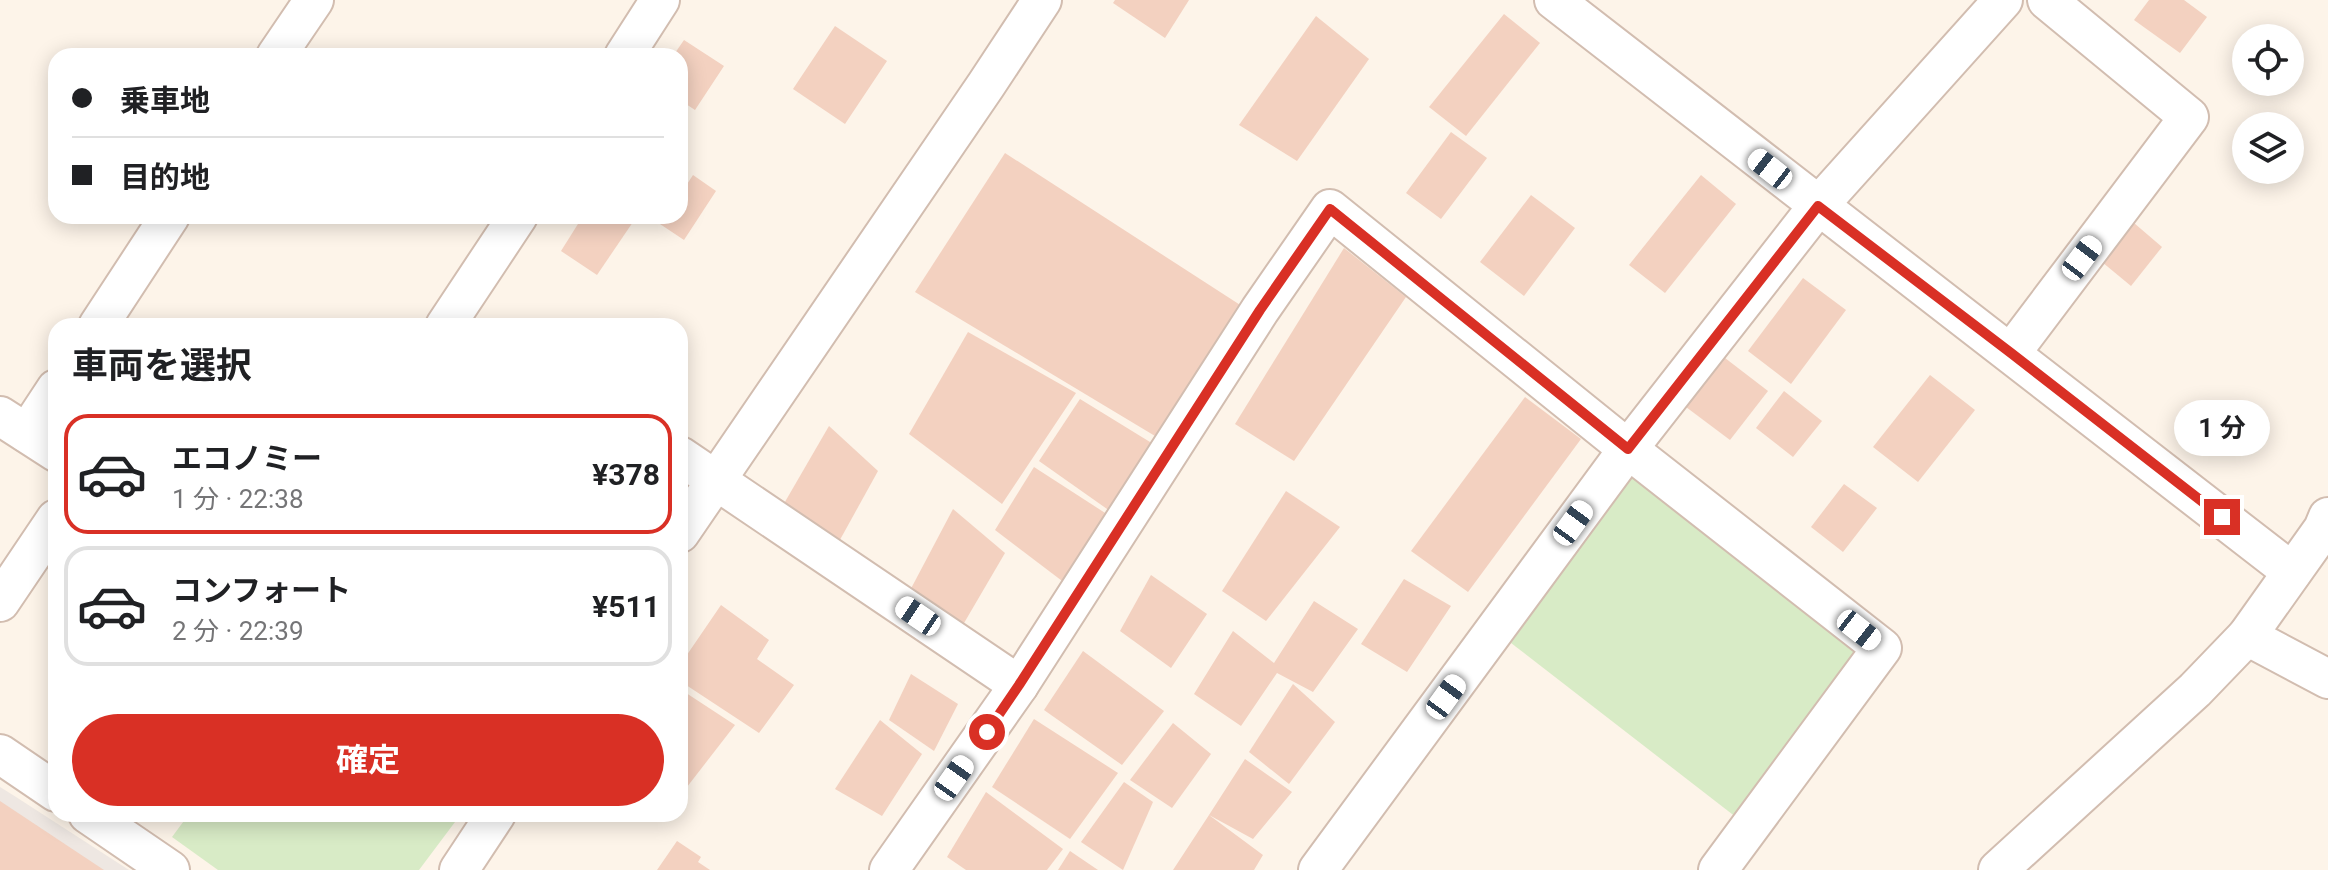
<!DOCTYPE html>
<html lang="ja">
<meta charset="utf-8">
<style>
:root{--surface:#fff;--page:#f2f2f2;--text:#202124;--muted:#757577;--line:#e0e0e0;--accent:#d93025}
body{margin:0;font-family:Roboto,"Noto Sans JP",sans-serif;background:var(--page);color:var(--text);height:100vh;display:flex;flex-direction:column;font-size:30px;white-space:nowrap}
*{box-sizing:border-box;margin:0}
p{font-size:26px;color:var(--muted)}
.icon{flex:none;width:44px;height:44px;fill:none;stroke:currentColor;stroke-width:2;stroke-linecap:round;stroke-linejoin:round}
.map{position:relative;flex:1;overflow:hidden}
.drawer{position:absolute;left:48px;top:318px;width:640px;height:504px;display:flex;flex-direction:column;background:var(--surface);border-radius:24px;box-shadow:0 4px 20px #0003}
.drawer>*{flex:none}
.hud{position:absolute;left:48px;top:48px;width:640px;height:176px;border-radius:24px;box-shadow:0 4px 20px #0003;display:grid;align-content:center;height:176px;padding:0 24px;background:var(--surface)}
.fabs{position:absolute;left:2232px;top:24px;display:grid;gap:16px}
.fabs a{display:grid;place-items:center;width:72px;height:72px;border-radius:50%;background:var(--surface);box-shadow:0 4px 20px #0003;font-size:40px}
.end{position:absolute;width:36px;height:36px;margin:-18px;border:10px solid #d93025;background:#fff;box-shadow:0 0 0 4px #fff}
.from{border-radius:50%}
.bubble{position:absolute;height:56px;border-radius:28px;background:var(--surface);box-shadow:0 4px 20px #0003;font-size:26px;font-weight:700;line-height:56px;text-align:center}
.car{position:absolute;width:24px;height:48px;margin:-24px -12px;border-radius:10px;box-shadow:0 0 6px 2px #0007;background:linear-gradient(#fff 24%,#345 0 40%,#fff 0 76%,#345 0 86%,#fff 0)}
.hud b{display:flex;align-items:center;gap:28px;height:76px;font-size:30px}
.hud b+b{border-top:2px solid var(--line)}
.hud i{width:20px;height:20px;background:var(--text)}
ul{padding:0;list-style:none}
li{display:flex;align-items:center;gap:24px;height:120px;margin:0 16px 12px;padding:0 8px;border:4px solid var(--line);border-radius:24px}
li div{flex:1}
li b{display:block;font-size:30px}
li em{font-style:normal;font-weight:700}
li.on{border-color:var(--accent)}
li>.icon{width:72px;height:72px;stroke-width:1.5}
h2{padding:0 24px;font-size:36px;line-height:96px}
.button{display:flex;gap:16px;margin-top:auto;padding:16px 24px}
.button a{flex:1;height:92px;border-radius:48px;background:var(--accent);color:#fff;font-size:32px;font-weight:700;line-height:92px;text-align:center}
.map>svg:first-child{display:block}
</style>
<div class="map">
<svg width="2328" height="870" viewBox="0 0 2328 870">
<rect width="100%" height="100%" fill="#fdf4e9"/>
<polygon fill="#eee7e2" points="0,787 16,797 129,870 0,870"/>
<g fill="#d8ebc6">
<polygon points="1634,471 1865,660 1741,821 1511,643"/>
<polygon points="189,814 461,814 419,870 218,870 172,837"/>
</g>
<g fill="#f3d1c0">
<polygon points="1115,0 1189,0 1165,38 1113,3"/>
<polygon points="2149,0 2184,0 2207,17 2180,53 2134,20"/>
<polygon points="1504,14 1540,43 1466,136 1429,107"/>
<polygon points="1316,16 1369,59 1297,161 1239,125"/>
<polygon points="835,26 887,61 845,124 793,89"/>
<polygon points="684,40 724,66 695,110 680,100 680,56 673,56"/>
<polygon points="1451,132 1487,158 1441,219 1406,193"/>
<polygon points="1005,153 1248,310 1160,439 915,292"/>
<polygon points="693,175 716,191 684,240 660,224 666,216 680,216 680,195"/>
<polygon points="1701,175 1736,204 1665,293 1629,265"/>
<polygon points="1531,195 1575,228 1524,296 1480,262"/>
<polygon points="583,216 630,216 635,219 597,275 561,251"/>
<polygon points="2134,223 2162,247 2131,286 2102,262"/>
<polygon points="1344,248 1406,297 1294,461 1235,424"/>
<polygon points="1803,278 1846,310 1791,384 1748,351"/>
<polygon points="968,332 1076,393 1002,504 909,434"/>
<polygon points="1725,358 1768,391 1730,440 1686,407"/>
<polygon points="1930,375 1975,410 1918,482 1873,447"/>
<polygon points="1784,391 1822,421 1793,457 1756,428"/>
<polygon points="1525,397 1581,439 1468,592 1411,551"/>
<polygon points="1080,399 1163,450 1117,516 1039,461"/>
<polygon points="829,426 878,471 836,547 782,507"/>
<polygon points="1034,467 1116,520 1074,590 995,530"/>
<polygon points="1844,484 1877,508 1843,552 1811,527"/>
<polygon points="1286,491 1340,527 1266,621 1222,591"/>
<polygon points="953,509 1005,553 957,635 906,598"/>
<polygon points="1151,575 1207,614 1171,668 1120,631"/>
<polygon points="1404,579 1451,606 1407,672 1361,644"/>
<polygon points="1314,601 1358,629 1313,692 1277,673 1241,726 1194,694 1233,631 1274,663"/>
<polygon points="721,605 769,640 757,659 794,685 759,733 680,681 680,665"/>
<polygon points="1083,651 1164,711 1122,765 1044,710"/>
<polygon points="911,674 958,704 934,751 889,720"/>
<polygon points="1293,684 1335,722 1289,784 1249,752"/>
<polygon points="680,689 735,725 680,796"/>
<polygon points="1034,719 1118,773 1070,839 992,787"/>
<polygon points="880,720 922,754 882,816 835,789"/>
<polygon points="1173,723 1211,754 1172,808 1130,780"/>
<polygon points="1245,759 1292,792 1253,839 1209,815 1263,855 1254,870 1173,870 1209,815"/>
<polygon points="1124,782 1153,802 1123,870 1081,842"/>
<polygon points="986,792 1063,849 1047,870 966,870 947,857"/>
<polygon points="0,801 104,870 0,870"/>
<polygon points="677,841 701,857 698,862 710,870 657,870"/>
<polygon points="1070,851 1098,870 1058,870"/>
</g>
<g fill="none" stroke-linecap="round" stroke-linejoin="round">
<defs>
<g id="minor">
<polyline points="1554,0 2292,572"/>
<polyline points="276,56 314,0"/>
<polyline points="624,56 660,0"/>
<polyline points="98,326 170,216"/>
<polyline points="445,326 518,216"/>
<polyline points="2011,353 2189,117 2047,0"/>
<polyline points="0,416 56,452"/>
<polyline points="27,433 56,389"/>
<polyline points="680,456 1019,685"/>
<polyline points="680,533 986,85 1042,0"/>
<polyline points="0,602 56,519"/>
<polyline points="2247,636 2328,679"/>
<polyline points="0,754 56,792"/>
<polyline points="88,814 170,870"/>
<polyline points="459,870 496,814"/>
<polyline points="889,870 1019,685 1260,310 1330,209 1628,449 1882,648 1718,870"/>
<polyline points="1318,870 1628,449 1818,206 2003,0"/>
<polyline points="1998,870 2195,690 2247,636 2323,529 2328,517"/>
</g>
</defs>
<use href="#minor" stroke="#d2bdb0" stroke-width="42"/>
<use href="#minor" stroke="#fff" stroke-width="38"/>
</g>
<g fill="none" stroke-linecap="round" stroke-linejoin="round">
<polyline stroke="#d93025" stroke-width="10" points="987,732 1019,685 1260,310 1330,209 1628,449 1818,206 2011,353 2222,517"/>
</g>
</svg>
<div class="fabs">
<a><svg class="icon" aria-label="locate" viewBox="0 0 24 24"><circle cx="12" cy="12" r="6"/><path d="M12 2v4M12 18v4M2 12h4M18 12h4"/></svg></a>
<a><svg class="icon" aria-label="layers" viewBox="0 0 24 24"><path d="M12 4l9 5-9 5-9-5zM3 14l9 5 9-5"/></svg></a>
</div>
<i class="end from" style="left:987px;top:732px"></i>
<i class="end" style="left:2222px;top:517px"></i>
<div class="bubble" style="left:2174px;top:400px;width:96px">1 分</div>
<i class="car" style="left:1770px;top:169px;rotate:308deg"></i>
<i class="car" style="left:2082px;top:258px;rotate:37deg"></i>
<i class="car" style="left:1573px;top:523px;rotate:36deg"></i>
<i class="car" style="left:918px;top:616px;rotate:304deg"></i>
<i class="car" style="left:1859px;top:630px;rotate:128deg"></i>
<i class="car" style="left:1446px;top:697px;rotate:36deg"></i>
<i class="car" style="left:954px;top:778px;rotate:35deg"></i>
<div class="hud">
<b><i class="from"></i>乗車地</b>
<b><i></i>目的地</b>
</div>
<section class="drawer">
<h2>車両を選択</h2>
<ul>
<li class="on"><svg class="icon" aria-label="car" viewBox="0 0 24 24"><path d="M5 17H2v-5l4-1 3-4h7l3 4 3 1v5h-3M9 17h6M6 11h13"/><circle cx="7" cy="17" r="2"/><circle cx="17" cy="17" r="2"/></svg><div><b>エコノミー</b><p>1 分 · 22:38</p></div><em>¥378</em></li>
<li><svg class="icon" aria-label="car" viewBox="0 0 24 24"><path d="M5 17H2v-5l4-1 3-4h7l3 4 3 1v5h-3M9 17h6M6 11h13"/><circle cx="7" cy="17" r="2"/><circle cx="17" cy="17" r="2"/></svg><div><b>コンフォート</b><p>2 分 · 22:39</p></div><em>¥511</em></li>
</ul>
<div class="button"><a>確定</a></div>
</section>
</div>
